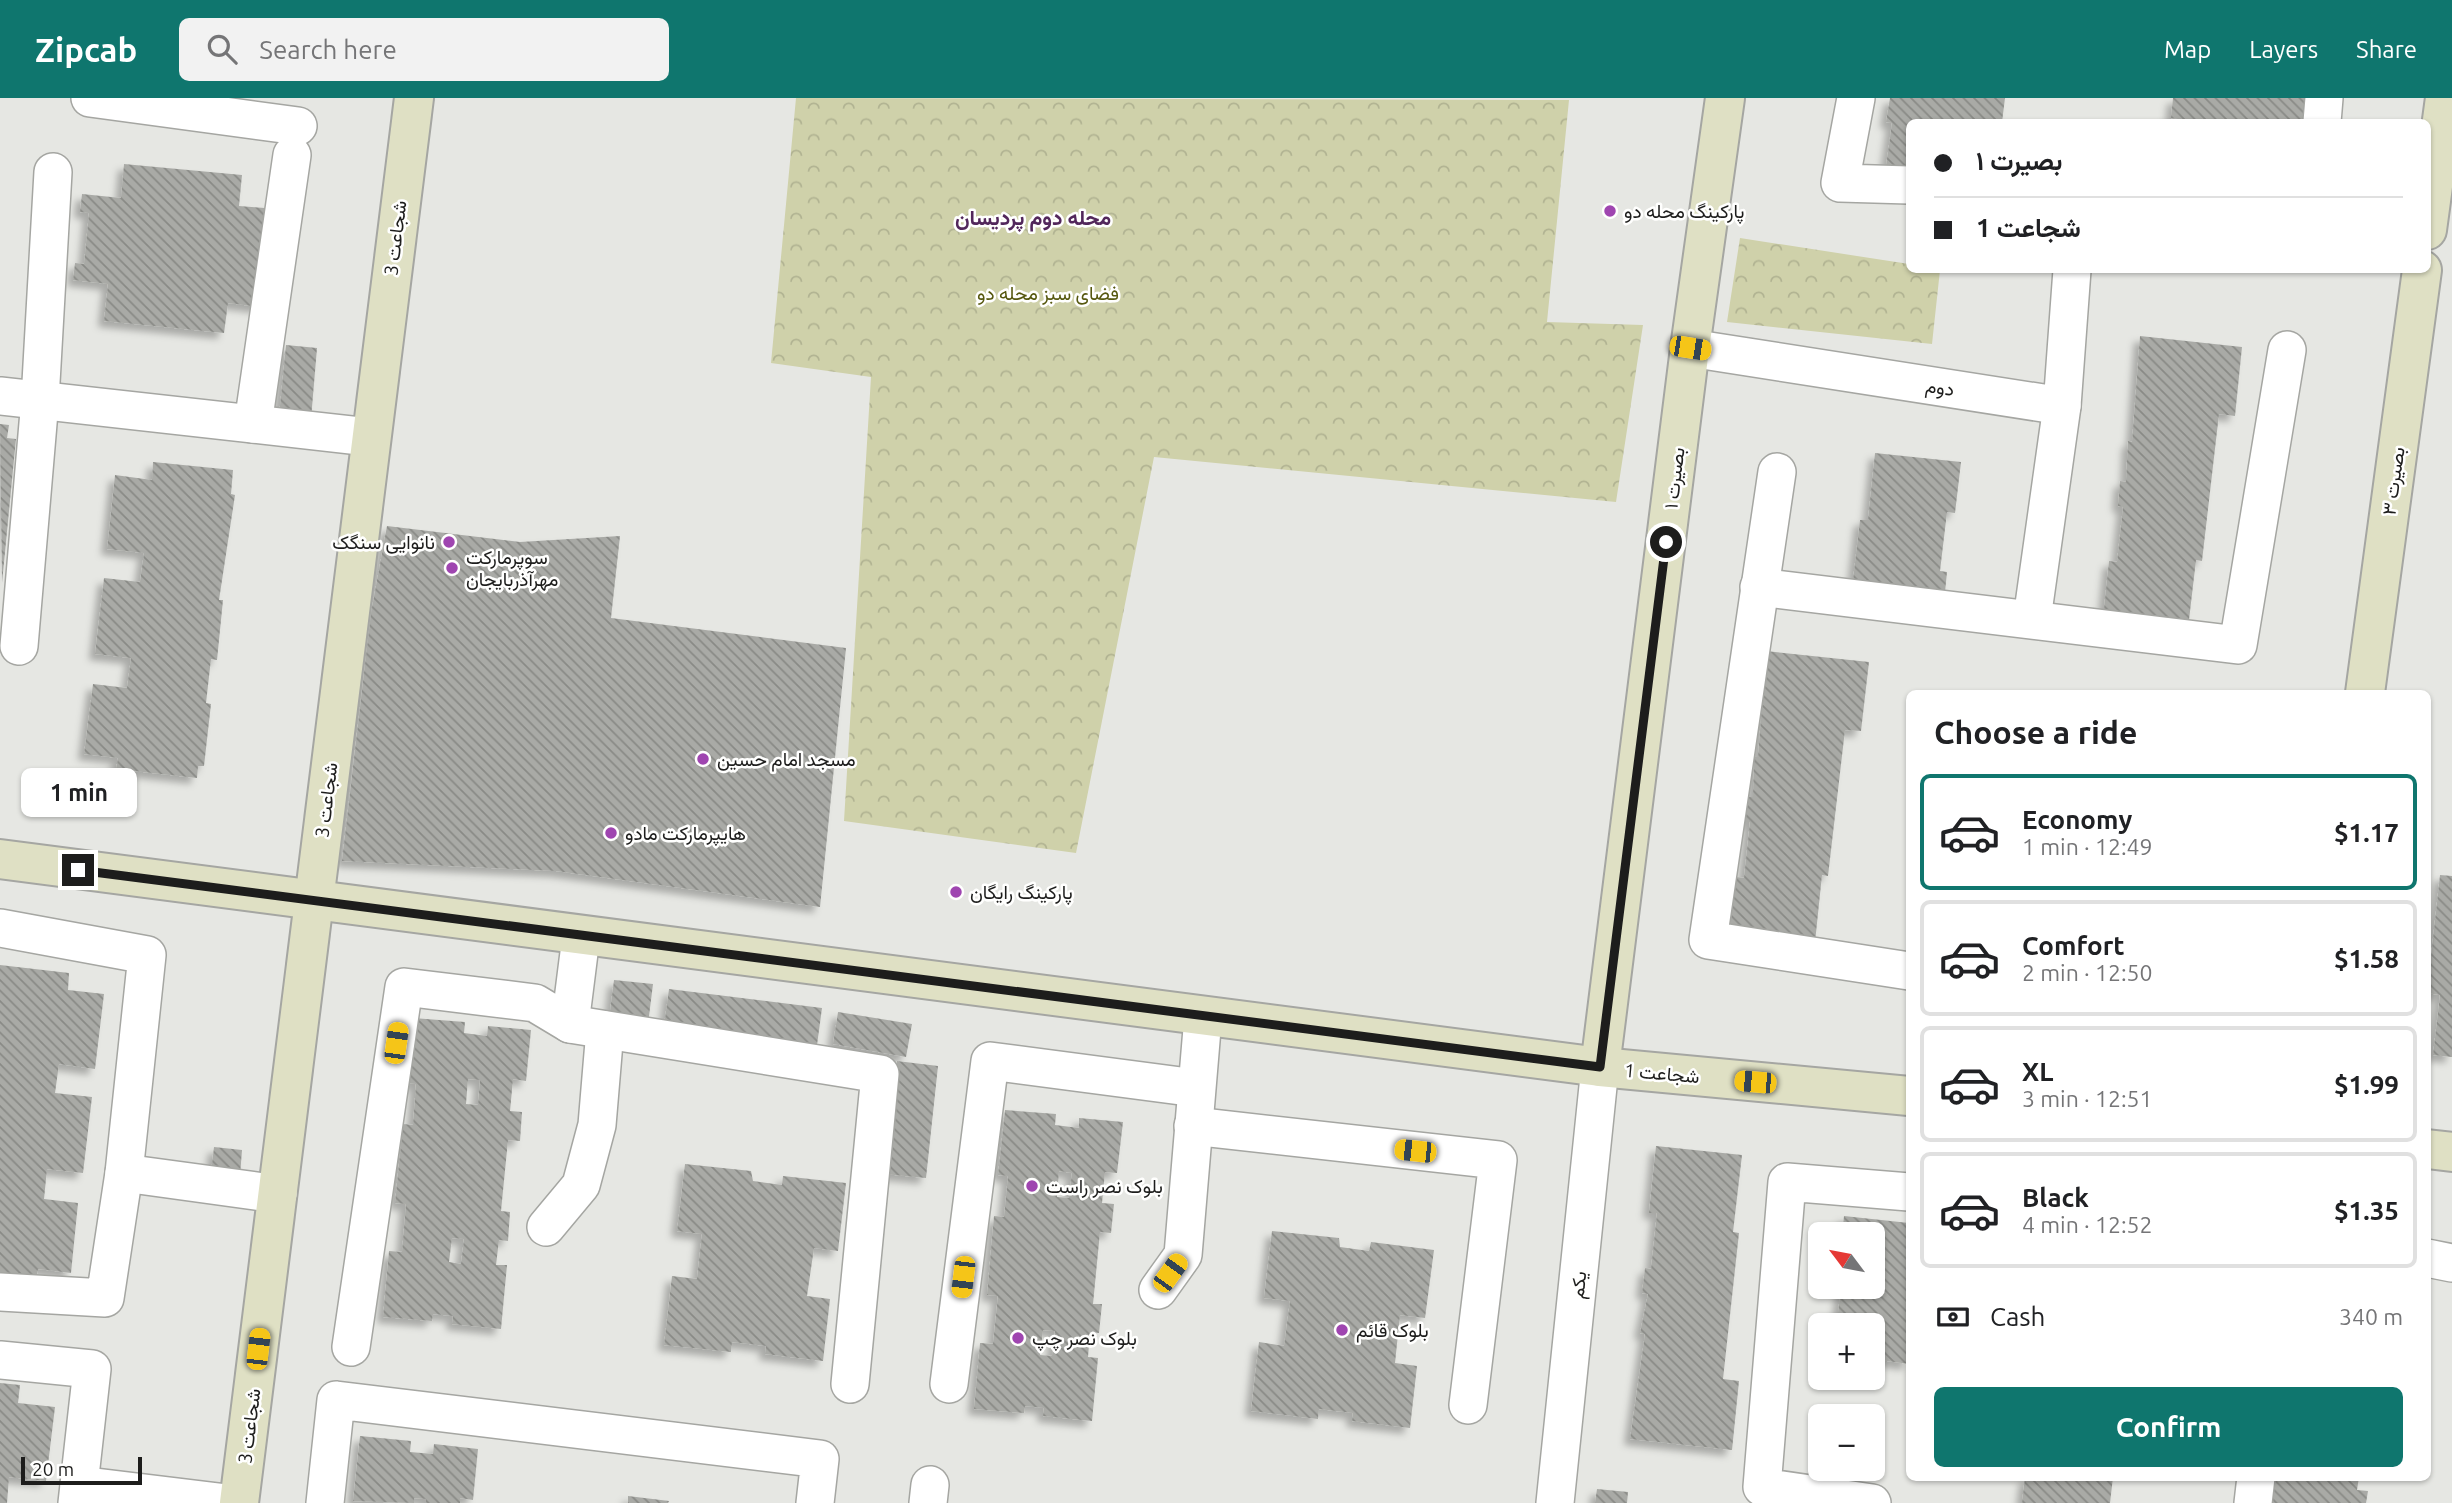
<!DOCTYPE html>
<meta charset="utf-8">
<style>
:root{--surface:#fff;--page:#f2f2f2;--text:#202124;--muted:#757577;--line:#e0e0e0;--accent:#0f766e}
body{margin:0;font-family:Ubuntu,Vazirmatn,sans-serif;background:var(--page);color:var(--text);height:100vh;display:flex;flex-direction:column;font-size:26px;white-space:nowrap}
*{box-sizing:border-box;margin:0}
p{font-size:23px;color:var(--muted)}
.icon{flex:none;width:38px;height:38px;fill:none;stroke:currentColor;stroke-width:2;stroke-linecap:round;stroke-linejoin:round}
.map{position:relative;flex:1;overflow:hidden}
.details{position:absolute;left:1906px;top:592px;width:525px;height:791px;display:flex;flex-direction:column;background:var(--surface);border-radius:10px;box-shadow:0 2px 5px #0004}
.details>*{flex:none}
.guide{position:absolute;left:1906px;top:21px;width:525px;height:154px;border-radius:10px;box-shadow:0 2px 5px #0004;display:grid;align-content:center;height:154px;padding:0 28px;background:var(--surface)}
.needle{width:46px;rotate:302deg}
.controls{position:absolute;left:1808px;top:1124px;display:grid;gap:14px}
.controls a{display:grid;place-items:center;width:77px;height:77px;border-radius:10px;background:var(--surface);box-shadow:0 2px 5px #0004;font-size:35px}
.scale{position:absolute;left:21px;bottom:18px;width:121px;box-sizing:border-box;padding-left:7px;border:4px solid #1d1d1c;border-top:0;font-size:19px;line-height:24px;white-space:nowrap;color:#1d1d1c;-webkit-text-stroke:5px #fffffe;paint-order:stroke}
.end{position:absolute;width:32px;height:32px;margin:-16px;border:9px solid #1d1d1c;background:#fff;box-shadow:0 0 0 4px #fff}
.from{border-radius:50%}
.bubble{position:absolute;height:49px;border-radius:10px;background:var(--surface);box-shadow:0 2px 5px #0004;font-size:23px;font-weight:700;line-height:49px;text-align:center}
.car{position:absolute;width:21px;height:42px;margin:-21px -10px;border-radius:9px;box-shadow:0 0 5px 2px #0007;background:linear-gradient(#f5c518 24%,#345 0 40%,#f5c518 0 76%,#345 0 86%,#f5c518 0)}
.guide b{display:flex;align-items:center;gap:24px;height:66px;font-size:26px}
.guide b+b{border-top:2px solid var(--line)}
.guide i{width:18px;height:18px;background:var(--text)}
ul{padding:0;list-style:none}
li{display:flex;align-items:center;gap:21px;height:116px;margin:0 14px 10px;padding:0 14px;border:4px solid var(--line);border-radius:10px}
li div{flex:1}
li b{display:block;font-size:26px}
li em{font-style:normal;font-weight:700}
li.current{border-color:var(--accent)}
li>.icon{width:63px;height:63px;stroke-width:1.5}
h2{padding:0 28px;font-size:32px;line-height:84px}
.pay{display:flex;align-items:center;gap:18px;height:77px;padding:0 28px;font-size:26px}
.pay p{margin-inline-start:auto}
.cta{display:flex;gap:14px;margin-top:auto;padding:14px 28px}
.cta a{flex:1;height:80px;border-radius:10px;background:var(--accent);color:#fff;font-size:28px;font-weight:700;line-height:80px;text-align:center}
header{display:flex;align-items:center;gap:42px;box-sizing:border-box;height:98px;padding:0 35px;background:var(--accent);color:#fff}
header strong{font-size:33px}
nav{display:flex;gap:38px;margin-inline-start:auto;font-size:24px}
.search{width:490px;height:63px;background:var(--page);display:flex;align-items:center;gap:18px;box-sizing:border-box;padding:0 24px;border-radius:10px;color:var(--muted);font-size:26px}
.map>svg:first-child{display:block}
</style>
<header>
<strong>Zipcab</strong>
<div class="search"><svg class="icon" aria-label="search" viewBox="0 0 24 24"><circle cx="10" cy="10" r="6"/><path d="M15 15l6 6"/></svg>Search here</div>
<nav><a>Map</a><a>Layers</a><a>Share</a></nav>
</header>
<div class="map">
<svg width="2452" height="1405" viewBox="0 0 2452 1405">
<defs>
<pattern id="forest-crowns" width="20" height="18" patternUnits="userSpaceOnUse" patternTransform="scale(1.75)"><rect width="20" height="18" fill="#cfd1aa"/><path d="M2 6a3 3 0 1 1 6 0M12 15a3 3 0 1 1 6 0" fill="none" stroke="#b1b392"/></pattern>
<pattern id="building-back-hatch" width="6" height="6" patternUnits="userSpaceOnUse" patternTransform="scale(1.75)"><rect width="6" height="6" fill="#a9aaa6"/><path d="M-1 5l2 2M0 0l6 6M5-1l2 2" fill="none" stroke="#898a86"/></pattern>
<filter id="shadow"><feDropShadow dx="-6" dy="6" stdDeviation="3.5" flood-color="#0004"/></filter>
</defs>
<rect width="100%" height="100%" fill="#e6e7e3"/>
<g fill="url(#forest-crowns)">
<polygon points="796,0 1569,2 1547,224 1643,227 1616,404 1154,359 1076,755 844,723 871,279 771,265"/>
<polygon points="1740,140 1909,166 1909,172 1940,172 1932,246 1727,224"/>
</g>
<g fill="url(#building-back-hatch)" fill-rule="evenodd" filter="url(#shadow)">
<polygon points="1890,0 2005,0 2002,24 1909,24 1909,87 1884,83 1892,25 1886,24"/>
<polygon points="2173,0 2305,0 2303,24 2177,24 2178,21 2171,20"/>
<polygon points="124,66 242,77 239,108 278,111 275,138 261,137 257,182 267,210 228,205 224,235 104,223 108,186 73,182 75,165 84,166 89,115 80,114 82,96 121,100"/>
<polygon points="2140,238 2242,249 2235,318 2219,316 2202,463 2196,462 2187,539 2102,530 2109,463 2117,464 2123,409 2118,408 2120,383 2126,384 2128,343 2132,344"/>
<polygon points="286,247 317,250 311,321 279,318"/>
<polygon points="0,326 9,327 7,340 16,341 2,485"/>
<polygon points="1875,355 1961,364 1955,415 1947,414 1940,473 1947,474 1945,494 1851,499 1860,422 1868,422"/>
<polygon points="153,364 233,372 231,396 235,397 219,502 223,502 217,562 211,561 206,605 211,606 204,668 198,668 197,680 116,671 118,660 84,656 93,586 127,590 131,560 95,556 104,480 140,484 144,455 107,451 115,377 152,382"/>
<polygon points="387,428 520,444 620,438 611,520 846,550 820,809 556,773 342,763 371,515"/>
<polygon points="1766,553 1869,564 1861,633 1845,632 1828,778 1822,777 1814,854 1728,845 1736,779 1744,780 1750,724 1744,724 1747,699 1753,699 1754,659 1758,659"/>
<polygon points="2440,777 2452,778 2452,959 2433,957 2440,897 2427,895"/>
<polygon points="0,867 69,875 68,892 104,896 95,971 59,966 55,995 92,999 83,1075 47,1071 44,1101 78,1105 71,1175 38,1171 36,1182 0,1179"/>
<polygon points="614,882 653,886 648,926 609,922"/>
<polygon points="669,891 822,910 817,947 664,928"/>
<polygon points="838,914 912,926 906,959 833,946"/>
<path d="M413,920l52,4 -1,11 23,3 1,-10 43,4 -5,51 -13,-2 -3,32 12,1 -2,29 -12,-1 -7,71 9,1 -2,29 -9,-1 -3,25h11l-6,64 -49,-5 1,-8 -20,-2 -1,7 -49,-4 6,-66 13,1 4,-48 -11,-1 8,-79 10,1 3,-41 -9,-1zM468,981l12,1 -2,25 -12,-1zM452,1140l12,1 -3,25 -12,-2z"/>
<polygon points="897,963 938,968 926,1080 884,1076"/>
<path d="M1005,1012l51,4 -1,11 24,3v-10l44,4 -6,51 -12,-1 -3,31 12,1 -3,29 -11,-1 -7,72h9l-3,29 -9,-1 -2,25 10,1 -6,63 -49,-5 1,-8 -19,-2 -1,7 -50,-4 6,-66 13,1 5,-48 -11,-1 7,-79 10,1 4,-41 -10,-1zM1059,1073l13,2 -3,25 -12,-1zM1043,1232l12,1 -3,25 -12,-1z"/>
<polygon points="1656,1048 1742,1057 1733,1134 1739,1135 1723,1281 1739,1283 1732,1352 1630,1341 1645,1236 1640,1235 1648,1196 1642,1195 1645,1170 1651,1171 1657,1115 1649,1115"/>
<polygon points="214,1049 242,1052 240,1078 211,1075"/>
<polygon points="685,1066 751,1073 753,1083 782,1087 783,1078 846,1085 838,1153 814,1150 807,1198 830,1201 823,1263 765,1256 766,1248 732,1244 731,1254 664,1247 672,1178 697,1181 702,1136 677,1133"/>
<polygon points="1844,1118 1909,1125 1909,1266 1872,1261 1872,1227 1832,1227 1837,1224 1841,1188 1872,1188 1872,1136 1842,1136"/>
<polygon points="1272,1133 1339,1140 1340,1149 1369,1153 1371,1144 1434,1152 1425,1220 1400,1217 1395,1265 1417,1268 1410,1330 1352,1323 1353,1315 1319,1311 1318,1321 1251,1313 1259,1244 1284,1248 1290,1203 1264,1200"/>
<polygon points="0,1285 20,1287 18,1305 55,1309 46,1383 9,1379 7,1405 0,1405"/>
<polygon points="360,1338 411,1343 410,1354 433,1356 434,1346 478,1351 473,1402 460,1400 460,1405 426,1405 426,1401 414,1400 414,1405 353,1403"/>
<polygon points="2025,1379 2113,1379 2110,1405 2022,1405"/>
<polygon points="2263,1379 2359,1379 2357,1392 2368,1393 2366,1405 2260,1405"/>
<polygon points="1597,1391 1628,1394 1627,1405 1595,1405"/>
<polygon points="628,1398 669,1403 668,1405 628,1405"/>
</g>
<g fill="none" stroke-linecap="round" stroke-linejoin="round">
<defs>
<g id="street">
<polyline points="90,0 298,28"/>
<polyline points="1856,0 1840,85 1909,87"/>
<polyline points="2322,24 2324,0"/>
<polyline points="1690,250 2062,308 2072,172"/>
<polyline points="0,298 369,339"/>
<polyline points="253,326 292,57"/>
<polyline points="1777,374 1708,842 1909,873"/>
<polyline points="1759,489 2238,547 2287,252"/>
<polyline points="2032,521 2062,308"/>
<polyline points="19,548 40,302 53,74"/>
<polyline points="0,830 147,857 124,1075 105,1200 0,1194"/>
<polyline points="570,926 581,839"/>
<polyline points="1193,1028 1498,1062 1468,1307"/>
<polyline points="124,1075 278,1096"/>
<polyline points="546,1129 581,1087 597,1027 605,932"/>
<polyline points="2427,1160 2452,1165"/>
<polyline points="1158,1192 1183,1157 1203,919"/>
<polyline points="351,1249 404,889 535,905 570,926 880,976 850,1286"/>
<polyline points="0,1262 92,1271 77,1405"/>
<polyline points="949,1286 990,963 1196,990"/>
<polyline points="79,1387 227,1405"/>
<polyline points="325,1405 336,1302 820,1361 815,1405"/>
<polyline points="928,1405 930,1387"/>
<polyline points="1555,1405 1600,969"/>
<polyline points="1872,1405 1762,1389 1787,1084 1909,1094"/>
<polyline points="2253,1405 2256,1379"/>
</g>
<g id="secondary">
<polyline points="2427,132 2445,0"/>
<polyline points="2365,595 2422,172"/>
<polyline points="0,761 1600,969 1909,998"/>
<polyline points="1600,969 1690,250 1725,0"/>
<polyline points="2427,1051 2452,1054"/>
<polyline points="239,1405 414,0"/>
</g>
</defs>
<use href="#street" stroke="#a5a6a2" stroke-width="40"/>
<use href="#secondary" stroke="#a5a6a2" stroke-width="42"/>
<use href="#street" stroke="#fff" stroke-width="37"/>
<use href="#secondary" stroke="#dfe0c4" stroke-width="38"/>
</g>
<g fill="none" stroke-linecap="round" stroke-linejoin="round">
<polyline stroke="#1d1d1c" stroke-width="9" points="78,772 1600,969 1666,444"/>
</g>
<g fill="#9f45b0" stroke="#fffffe" stroke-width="2.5">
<circle cx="1610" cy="113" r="7"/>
<circle cx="449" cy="444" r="7"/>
<circle cx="452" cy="470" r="7"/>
<circle cx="703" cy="661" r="7"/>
<circle cx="611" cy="735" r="7"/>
<circle cx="956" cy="794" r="7"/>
<circle cx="1032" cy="1088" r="7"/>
<circle cx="1342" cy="1232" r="7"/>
<circle cx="1018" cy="1240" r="7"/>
</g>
<g text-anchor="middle" stroke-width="5" stroke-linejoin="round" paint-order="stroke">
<g font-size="19" fill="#1d1d1c" stroke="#fffffe" text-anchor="start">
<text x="1624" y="120">پارکینگ محله دو</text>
<text x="435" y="451" text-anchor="end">نانوایی سنگک</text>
<text x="466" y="466">سوپرمارکت<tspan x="466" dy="22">مهرآذربایجان</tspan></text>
<text x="717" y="668">مسجد امام حسین</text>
<text x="625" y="742">هایپرمارکت مادو</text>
<text x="970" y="801">پارکینگ رایگان</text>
<text x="1046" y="1095">بلوک نصر راست</text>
<text x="1356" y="1239">بلوک قائم</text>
<text x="1032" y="1247">بلوک نصر چپ</text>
</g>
<g font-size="19" fill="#1d1d1c" stroke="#fffffe">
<text transform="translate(395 140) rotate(-83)" y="7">شجاعت 3</text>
<text transform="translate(1940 289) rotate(9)" y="7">دوم</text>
<text transform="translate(1674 380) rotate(-83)" y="7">بصیرت ۱</text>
<text transform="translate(2393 383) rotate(-82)" y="7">بصیرت ۳</text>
<text transform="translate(326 702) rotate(-83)" y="7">شجاعت 3</text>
<text transform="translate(1662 975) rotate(5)" y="7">شجاعت 1</text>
<text transform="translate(1578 1187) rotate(-84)" y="7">یکم</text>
<text transform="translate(249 1328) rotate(-83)" y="7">شجاعت 3</text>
</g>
<g font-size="19" fill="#56580f" stroke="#fffffe">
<text x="1048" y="202">فضای سبز محله دو</text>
</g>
<g font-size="21" font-weight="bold" fill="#52275b" stroke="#fffffe">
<text x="1033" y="127">محله دوم پردیسان</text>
</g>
</g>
</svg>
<div class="controls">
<a><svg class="needle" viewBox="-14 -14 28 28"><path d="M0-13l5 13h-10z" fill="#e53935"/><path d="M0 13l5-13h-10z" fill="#757577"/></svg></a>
<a>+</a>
<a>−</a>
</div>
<div class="scale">20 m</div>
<i class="end from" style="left:1666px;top:444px"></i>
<i class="end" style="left:78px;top:772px"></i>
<div class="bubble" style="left:21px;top:670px;width:116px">1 min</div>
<i class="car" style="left:1690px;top:250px;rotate:99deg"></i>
<i class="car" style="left:396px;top:945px;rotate:8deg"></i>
<i class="car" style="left:1755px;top:984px;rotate:275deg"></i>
<i class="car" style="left:1415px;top:1053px;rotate:276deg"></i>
<i class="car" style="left:1170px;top:1175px;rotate:36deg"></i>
<i class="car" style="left:963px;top:1179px;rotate:187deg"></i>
<i class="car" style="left:258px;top:1251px;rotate:7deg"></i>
<div class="guide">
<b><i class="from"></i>بصیرت ۱</b>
<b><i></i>شجاعت 1</b>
</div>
<section class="details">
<h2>Choose a ride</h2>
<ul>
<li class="current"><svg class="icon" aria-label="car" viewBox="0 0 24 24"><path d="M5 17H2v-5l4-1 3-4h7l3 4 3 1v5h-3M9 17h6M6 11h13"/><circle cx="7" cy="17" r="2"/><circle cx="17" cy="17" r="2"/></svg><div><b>Economy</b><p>1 min · 12:49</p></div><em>$1.17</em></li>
<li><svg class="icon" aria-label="car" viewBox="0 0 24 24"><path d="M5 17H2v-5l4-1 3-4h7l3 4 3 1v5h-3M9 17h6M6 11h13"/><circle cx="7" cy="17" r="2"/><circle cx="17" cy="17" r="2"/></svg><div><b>Comfort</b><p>2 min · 12:50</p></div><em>$1.58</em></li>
<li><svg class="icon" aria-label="car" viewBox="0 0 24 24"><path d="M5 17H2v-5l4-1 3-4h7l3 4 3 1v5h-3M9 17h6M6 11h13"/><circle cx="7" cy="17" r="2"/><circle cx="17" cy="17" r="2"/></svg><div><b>XL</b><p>3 min · 12:51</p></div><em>$1.99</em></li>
<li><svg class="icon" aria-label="car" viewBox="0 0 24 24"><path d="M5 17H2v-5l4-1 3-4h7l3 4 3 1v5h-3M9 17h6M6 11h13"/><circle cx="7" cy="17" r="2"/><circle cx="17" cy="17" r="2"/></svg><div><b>Black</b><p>4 min · 12:52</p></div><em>$1.35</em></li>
</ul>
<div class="pay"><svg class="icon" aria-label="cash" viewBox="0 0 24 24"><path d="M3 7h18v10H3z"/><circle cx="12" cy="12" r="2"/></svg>Cash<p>340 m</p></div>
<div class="cta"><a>Confirm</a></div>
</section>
</div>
